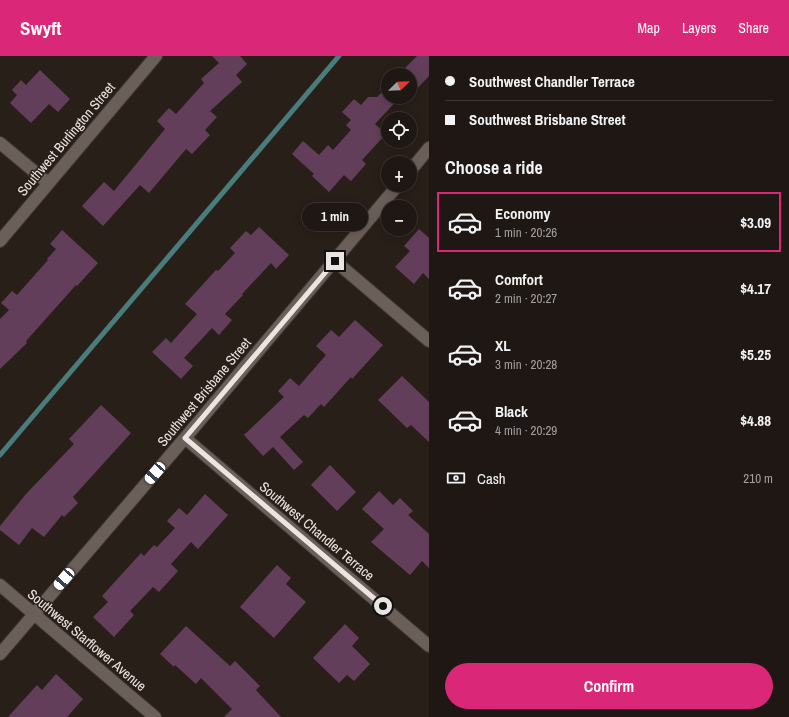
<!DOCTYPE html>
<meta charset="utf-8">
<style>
:root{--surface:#1f1713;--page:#2c2421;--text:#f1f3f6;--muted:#a19fa0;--line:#3c3633;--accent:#db2777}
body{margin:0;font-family:"Archivo Narrow",sans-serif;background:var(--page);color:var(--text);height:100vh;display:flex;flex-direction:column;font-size:15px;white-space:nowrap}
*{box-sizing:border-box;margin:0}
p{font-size:13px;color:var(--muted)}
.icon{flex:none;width:22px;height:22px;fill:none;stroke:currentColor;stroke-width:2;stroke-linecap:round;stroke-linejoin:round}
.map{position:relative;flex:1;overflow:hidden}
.drawer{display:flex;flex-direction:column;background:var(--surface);width:360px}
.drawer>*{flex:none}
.banner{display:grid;align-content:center;height:88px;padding:0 16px;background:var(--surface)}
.needle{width:26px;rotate:67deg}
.controls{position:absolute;left:381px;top:12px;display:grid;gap:8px}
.controls a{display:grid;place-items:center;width:36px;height:36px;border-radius:50%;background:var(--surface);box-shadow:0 2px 10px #0003,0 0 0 1px var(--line);font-size:20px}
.end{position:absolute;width:18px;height:18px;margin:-9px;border:5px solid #ebe4e1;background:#111;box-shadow:0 0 0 2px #111}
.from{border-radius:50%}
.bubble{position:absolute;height:28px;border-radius:14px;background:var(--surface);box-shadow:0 2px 10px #0003,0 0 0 1px var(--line);font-size:13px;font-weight:700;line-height:28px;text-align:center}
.car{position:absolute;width:12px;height:24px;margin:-12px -6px;border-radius:5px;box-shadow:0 0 3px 1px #0007;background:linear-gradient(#fff 24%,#345 0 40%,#fff 0 76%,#345 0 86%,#fff 0)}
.banner b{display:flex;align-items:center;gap:14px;height:38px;font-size:15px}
.banner b+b{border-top:1px solid var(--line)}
.banner i{width:10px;height:10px;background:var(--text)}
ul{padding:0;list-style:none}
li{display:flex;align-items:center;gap:12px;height:60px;margin:0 8px 6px;padding:0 8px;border:2px solid transparent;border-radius:0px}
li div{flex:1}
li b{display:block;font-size:15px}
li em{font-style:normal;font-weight:700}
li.on{border-color:var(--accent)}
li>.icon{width:36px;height:36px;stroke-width:1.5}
h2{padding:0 16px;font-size:18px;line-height:48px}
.pay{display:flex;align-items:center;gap:10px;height:44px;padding:0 16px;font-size:15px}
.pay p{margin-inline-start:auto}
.primary-button{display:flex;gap:8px;margin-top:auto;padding:8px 16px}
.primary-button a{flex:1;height:46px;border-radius:24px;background:var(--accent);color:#fff;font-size:16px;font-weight:700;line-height:46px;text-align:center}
header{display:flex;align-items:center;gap:24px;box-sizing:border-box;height:56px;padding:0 20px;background:var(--accent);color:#fff}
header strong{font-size:19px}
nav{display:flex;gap:22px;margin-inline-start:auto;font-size:14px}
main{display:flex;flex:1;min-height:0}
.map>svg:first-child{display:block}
</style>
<header>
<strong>Swyft</strong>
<nav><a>Map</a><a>Layers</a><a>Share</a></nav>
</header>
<main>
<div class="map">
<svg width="429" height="661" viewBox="0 0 429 661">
<rect width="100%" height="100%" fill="#291f19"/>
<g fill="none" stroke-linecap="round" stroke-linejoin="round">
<polyline stroke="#497c7c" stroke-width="5" points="0,399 339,0"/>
</g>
<g fill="#633e5a">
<polygon points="212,0 240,0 247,8 236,19 242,26 210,55 217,61 205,74 210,79 192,98 186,93 149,137 140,129 103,170 82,150 104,126 114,135 165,73 157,65 169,52 176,58 204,27 201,23 219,7"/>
<polygon points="417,0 429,0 429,20 410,40 410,19 398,19"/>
<polygon points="40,14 70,43 58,56 49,48 31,67 10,47 17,39 12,34 21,24 26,29"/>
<polygon points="388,30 388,41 400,41 375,68 386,78 362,104 366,108 351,125 344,119 329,136 312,120 314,118 292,98 303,85 319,99 328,89 333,94 351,74 346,69 351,64 342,56 354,43 361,49 368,41 377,41"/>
<polygon points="259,171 289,199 276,213 271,207 242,238 243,239 225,258 232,264 219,279 212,272 184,302 193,310 181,323 152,296 166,282 171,287 197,258 185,248 216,214 218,215 235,197 230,192 246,175 251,179"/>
<polygon points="419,173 429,182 429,223 423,217 414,228 395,211 410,195 404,190"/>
<polygon points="62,174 98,207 77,230 76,229 26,285 27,287 0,313 0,263 9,254 1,247 12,235 17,239 48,204 47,203 56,193 50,188"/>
<polygon points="355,264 383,289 352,323 351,321 324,351 321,348 308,362 304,359 280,381 303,406 294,414 273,391 263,400 244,379 284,341 278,335 290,322 299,330 326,299 316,290 331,274 339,281"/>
<polygon points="402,320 429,346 429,386 411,369 407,372 378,344"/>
<polygon points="101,349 131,377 73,441 78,447 64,461 62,459 44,481 32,472 19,489 0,474 0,470 26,438 74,388 69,383"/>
<polygon points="330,409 356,436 337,455 311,429"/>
<polygon points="379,435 393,449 400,442 413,455 408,459 429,478 429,512 422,505 410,519 371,486 384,473 362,453"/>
<polygon points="205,438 228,459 198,493 191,486 171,508 178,515 159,536 153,531 130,555 134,559 114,581 93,561 108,546 102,540 141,497 144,500 154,489 157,491 175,472 167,465 179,452 187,459"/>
<polygon points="277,509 291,522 286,528 306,546 274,582 240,551"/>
<polygon points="345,568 359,582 352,590 370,608 354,625 347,619 339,627 313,602"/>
<polygon points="186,570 230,610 235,605 260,630 256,634 281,661 224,661 232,653 201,622 196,628 175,609 174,611 160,598"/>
<polygon points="56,618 83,643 67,661 8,661 37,629 42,634"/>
</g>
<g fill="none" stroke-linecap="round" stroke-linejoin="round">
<defs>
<g id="minor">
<polyline points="0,87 48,127"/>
<polyline points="410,115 429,92"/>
<polyline points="0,185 156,0"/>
<polyline points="335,205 429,285"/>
<polyline points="185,382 429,590"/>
<polyline points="0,529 155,661"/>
<polyline points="0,598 185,382 398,129"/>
</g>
</defs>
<use href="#minor" stroke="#413935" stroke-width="14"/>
<use href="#minor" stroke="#6b5f59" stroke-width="12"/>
</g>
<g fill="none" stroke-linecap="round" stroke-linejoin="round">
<polyline stroke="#ebe4e1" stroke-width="5" points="335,205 185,382 383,550"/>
</g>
<g text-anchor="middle" stroke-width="3" stroke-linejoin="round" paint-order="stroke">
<g font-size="14" fill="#ebe4e1" stroke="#291f19">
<text transform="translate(66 83) rotate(-50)" y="5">Southwest Burlington Street</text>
<text transform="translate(204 336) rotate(-50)" y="5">Southwest Brisbane Street</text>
<text transform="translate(317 475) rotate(40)" y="5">Southwest Chandler Terrace</text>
<text transform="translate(87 584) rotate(40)" y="5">Southwest Starflower Avenue</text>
</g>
</g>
</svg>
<div class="controls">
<a><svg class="needle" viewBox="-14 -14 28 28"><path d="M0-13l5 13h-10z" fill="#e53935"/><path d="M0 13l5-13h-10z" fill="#a19fa0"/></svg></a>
<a><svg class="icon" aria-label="locate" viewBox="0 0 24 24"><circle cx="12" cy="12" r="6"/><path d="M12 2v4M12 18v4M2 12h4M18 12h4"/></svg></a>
<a>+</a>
<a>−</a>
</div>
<i class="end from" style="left:383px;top:550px"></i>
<i class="end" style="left:335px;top:205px"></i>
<div class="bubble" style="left:302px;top:147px;width:66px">1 min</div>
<i class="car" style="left:155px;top:417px;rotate:221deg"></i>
<i class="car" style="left:64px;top:523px;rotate:221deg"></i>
</div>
<section class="drawer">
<div class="banner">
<b><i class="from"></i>Southwest Chandler Terrace</b>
<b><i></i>Southwest Brisbane Street</b>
</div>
<h2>Choose a ride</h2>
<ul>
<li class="on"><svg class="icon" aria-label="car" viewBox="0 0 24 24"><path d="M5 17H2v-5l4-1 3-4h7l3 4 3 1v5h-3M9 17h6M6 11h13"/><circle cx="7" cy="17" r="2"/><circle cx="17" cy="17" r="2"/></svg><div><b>Economy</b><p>1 min · 20:26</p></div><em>$3.09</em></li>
<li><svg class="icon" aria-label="car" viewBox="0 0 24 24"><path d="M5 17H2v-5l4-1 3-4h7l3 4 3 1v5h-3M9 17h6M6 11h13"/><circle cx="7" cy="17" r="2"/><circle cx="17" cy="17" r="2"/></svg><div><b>Comfort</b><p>2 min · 20:27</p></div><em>$4.17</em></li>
<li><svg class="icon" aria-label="car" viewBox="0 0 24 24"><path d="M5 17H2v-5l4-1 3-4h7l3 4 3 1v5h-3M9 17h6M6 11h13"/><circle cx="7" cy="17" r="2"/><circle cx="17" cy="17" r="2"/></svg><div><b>XL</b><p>3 min · 20:28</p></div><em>$5.25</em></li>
<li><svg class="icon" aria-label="car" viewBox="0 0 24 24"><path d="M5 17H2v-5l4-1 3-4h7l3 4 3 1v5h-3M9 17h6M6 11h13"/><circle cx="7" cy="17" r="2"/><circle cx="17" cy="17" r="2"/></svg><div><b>Black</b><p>4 min · 20:29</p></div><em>$4.88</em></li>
</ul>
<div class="pay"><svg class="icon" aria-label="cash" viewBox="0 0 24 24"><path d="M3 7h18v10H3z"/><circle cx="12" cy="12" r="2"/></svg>Cash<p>210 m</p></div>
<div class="primary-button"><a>Confirm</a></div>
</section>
</main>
